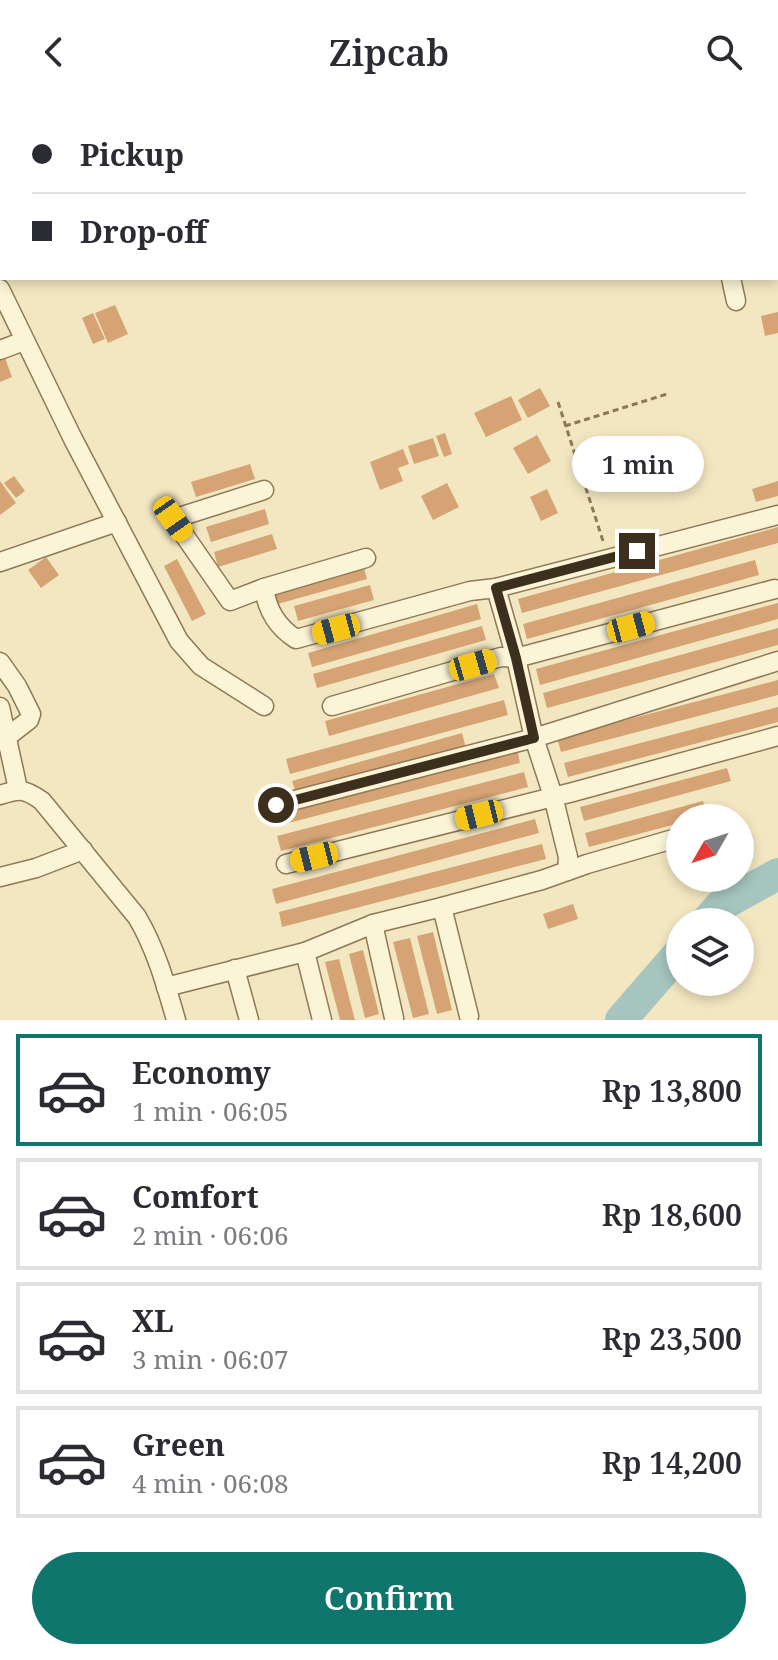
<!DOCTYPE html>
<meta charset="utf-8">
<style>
:root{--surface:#fff;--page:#f7f7f7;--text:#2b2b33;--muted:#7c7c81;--line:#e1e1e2;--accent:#0f766e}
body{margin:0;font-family:"Noto Serif",serif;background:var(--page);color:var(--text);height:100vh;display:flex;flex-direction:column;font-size:30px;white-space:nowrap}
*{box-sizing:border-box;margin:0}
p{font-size:26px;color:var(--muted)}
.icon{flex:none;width:44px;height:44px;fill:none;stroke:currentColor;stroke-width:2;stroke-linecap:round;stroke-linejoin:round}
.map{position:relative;height:916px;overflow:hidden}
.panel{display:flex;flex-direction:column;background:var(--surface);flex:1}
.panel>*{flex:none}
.top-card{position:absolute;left:0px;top:0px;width:778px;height:176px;box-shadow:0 4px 12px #0003;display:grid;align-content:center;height:176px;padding:0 32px;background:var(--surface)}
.needle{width:52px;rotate:231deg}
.controls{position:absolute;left:666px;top:700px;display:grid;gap:16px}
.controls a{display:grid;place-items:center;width:88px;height:88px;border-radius:50%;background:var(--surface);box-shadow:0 4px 12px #0003;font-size:40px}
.end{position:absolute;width:36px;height:36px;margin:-18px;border:10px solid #3d2f1d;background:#fff;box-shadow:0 0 0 4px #fff}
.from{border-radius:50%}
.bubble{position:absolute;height:56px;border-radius:28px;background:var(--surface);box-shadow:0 4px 12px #0003;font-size:26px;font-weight:600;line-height:56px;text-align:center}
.car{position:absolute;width:24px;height:48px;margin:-24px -12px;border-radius:10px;box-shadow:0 0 6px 2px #0007;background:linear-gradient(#f5c518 24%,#345 0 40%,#f5c518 0 76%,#345 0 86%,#f5c518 0)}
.top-card b{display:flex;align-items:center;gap:28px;height:76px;font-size:30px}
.top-card b+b{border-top:2px solid var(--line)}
.top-card i{width:20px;height:20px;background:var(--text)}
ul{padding:14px 0 0;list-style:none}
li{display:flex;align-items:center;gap:24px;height:112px;margin:0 16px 12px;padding:0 16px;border:4px solid var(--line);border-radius:0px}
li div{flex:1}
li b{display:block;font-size:30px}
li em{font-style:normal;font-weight:600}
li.active{border-color:var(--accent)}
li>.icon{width:72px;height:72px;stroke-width:1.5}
.button{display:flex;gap:16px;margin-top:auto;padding:16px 32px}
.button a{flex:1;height:92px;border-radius:48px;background:var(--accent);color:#fff;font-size:32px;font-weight:600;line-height:92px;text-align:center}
header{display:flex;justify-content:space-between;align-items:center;height:104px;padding:0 32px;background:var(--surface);font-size:36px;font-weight:600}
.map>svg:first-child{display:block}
</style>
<header><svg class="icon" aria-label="back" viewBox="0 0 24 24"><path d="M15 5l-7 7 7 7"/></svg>Zipcab<svg class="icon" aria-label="search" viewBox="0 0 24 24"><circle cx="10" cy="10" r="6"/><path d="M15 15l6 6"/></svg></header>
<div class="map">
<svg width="778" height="916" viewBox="0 0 778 916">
<rect width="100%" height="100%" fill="#f3e7c2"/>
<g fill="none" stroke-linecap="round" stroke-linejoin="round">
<g stroke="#a5c5be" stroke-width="32">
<polyline points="706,818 720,802 778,770"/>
<polyline points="621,916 680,848"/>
</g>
</g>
<g fill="#d5a374">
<polygon points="115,201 128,230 108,239 95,209"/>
<polygon points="778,208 778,229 765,232 761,212"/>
<polygon points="93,209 105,235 93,240 82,214"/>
<polygon points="5,254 12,273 0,278 0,256"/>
<polygon points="540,284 550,302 528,314 518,296"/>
<polygon points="511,292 522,316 486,333 474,309"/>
<polygon points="445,329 452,350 444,353 436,332"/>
<polygon points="537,331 551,357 528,370 513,344"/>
<polygon points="433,334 439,352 414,360 408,342"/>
<polygon points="403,345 409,360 398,364 403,377 380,386 370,358"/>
<polygon points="250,360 255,375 196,393 191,378"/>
<polygon points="14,372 25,387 16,394 4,379"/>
<polygon points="0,377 16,399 0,411"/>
<polygon points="778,377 778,392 756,398 752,385"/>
<polygon points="447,379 459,403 433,416 421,392"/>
<polygon points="547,385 558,409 541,417 530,393"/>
<polygon points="265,405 269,420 211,438 206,423"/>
<polygon points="778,423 778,439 522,509 518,495"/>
<polygon points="272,430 277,445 218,463 214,448"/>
<polygon points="46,453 59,471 41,484 28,466"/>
<polygon points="177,455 206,510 192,517 164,462"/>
<polygon points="755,456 759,471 527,535 523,520"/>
<polygon points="363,460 367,475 274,501 269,486"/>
<polygon points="370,481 374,496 298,517 294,502"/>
<polygon points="778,499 778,515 540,581 536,565"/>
<polygon points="477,500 481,515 312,563 308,549"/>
<polygon points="482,522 486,536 317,584 313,570"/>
<polygon points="778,524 778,541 547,604 543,589"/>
<polygon points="494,570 499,584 329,632 325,617"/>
<polygon points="778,576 778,591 561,648 557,634"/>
<polygon points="504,596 508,611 290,670 286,655"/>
<polygon points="778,603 778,618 568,673 564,659"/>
<polygon points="462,629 466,644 297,692 292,677"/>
<polygon points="517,644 520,659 273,723 269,708"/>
<polygon points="727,664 731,677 584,717 580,703"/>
<polygon points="524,668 528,683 281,747 277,732"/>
<polygon points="703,697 707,711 697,714 680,714 680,719 589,743 585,729"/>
<polygon points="535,715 539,729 276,800 272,785"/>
<polygon points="542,740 546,755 282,823 279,808"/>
<polygon points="573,800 578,815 548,825 543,810"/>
<polygon points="433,828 452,906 437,910 417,832"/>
<polygon points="410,834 429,910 413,914 393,838"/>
<polygon points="363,846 379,910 365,914 349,850"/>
<polygon points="339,855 351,901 355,916 340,916 325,858"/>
</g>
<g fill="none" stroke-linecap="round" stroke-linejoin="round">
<defs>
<g id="minor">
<polyline points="745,0 746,2"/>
<polyline points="261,2 278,0"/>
<polyline points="0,21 2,20"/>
<polyline points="0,143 2,143"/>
<polyline points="731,174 736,197"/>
<polyline points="0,185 73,335 179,537 201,562 264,602"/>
<polyline points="0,246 24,237"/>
<path d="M264,386l-91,29 57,82 34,-13c3,22 13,39 32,51l174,-48 26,-3 282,-73"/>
<polyline points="0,458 117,418"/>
<polyline points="264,484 366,454"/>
<polyline points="496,484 516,554 534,634 553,692 568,753 567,767"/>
<polyline points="0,558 17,582 31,610 29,616 7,633"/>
<polyline points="332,602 501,553 516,554 775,485"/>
<polyline points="0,603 18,685"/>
<path d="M0,691c19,-6 24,-7 42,6l95,116c19,32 29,68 39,103"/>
<polyline points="276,701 534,634 778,557"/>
<polyline points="286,760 573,688 778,632"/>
<polyline points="0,773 36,764 83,746"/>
<polyline points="442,803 469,912"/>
<polyline points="373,820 394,914"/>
<polyline points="305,848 322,916"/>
<polyline points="235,865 249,916"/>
<polyline points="166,883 305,848 373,820 442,803 542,776 587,760 680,733"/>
</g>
</defs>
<use href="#minor" stroke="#8f7857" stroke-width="21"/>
<g stroke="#8f7857" stroke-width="3" stroke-dasharray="6 4" stroke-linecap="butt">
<polyline points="558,298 604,440"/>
<polyline points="565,322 667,290"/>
<polyline points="585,382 632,368"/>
</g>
<use href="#minor" stroke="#fcf4d7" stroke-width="18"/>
</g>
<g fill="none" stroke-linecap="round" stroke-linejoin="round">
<polyline stroke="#3d2f1d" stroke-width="10" points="276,701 534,634 516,554 496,484 637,447"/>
</g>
</svg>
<div class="controls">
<a><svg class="needle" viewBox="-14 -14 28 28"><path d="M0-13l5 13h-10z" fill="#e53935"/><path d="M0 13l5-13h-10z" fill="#7c7c81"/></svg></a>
<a><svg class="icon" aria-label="layers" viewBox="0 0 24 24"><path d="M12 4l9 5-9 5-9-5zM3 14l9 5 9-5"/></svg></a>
</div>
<i class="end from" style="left:276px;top:701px"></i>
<i class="end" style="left:637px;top:447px"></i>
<div class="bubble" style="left:572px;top:332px;width:132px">1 min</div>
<i class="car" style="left:173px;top:415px;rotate:145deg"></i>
<i class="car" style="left:631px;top:523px;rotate:75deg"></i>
<i class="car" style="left:336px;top:525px;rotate:255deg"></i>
<i class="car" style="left:473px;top:561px;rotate:74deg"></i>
<i class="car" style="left:479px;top:711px;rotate:256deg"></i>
<i class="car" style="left:314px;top:753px;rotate:256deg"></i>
<div class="top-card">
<b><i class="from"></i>Pickup</b>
<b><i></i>Drop-off</b>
</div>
</div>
<section class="panel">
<ul>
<li class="active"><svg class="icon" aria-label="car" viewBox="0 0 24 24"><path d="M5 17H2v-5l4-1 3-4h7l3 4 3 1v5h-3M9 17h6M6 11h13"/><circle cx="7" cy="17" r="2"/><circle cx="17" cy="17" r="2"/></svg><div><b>Economy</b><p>1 min · 06:05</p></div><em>Rp 13,800</em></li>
<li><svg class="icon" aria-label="car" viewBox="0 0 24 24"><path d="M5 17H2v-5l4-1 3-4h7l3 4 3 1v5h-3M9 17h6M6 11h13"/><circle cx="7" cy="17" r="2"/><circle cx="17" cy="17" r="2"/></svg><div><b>Comfort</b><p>2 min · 06:06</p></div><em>Rp 18,600</em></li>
<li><svg class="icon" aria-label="car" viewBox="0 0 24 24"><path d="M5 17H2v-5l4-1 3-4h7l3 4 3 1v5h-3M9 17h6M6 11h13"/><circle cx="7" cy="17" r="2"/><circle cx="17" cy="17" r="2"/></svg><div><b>XL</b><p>3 min · 06:07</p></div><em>Rp 23,500</em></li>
<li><svg class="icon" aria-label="car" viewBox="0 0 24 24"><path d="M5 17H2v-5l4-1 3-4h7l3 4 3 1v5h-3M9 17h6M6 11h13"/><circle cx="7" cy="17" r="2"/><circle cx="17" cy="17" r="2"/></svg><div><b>Green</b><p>4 min · 06:08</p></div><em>Rp 14,200</em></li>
</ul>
<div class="button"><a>Confirm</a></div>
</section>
